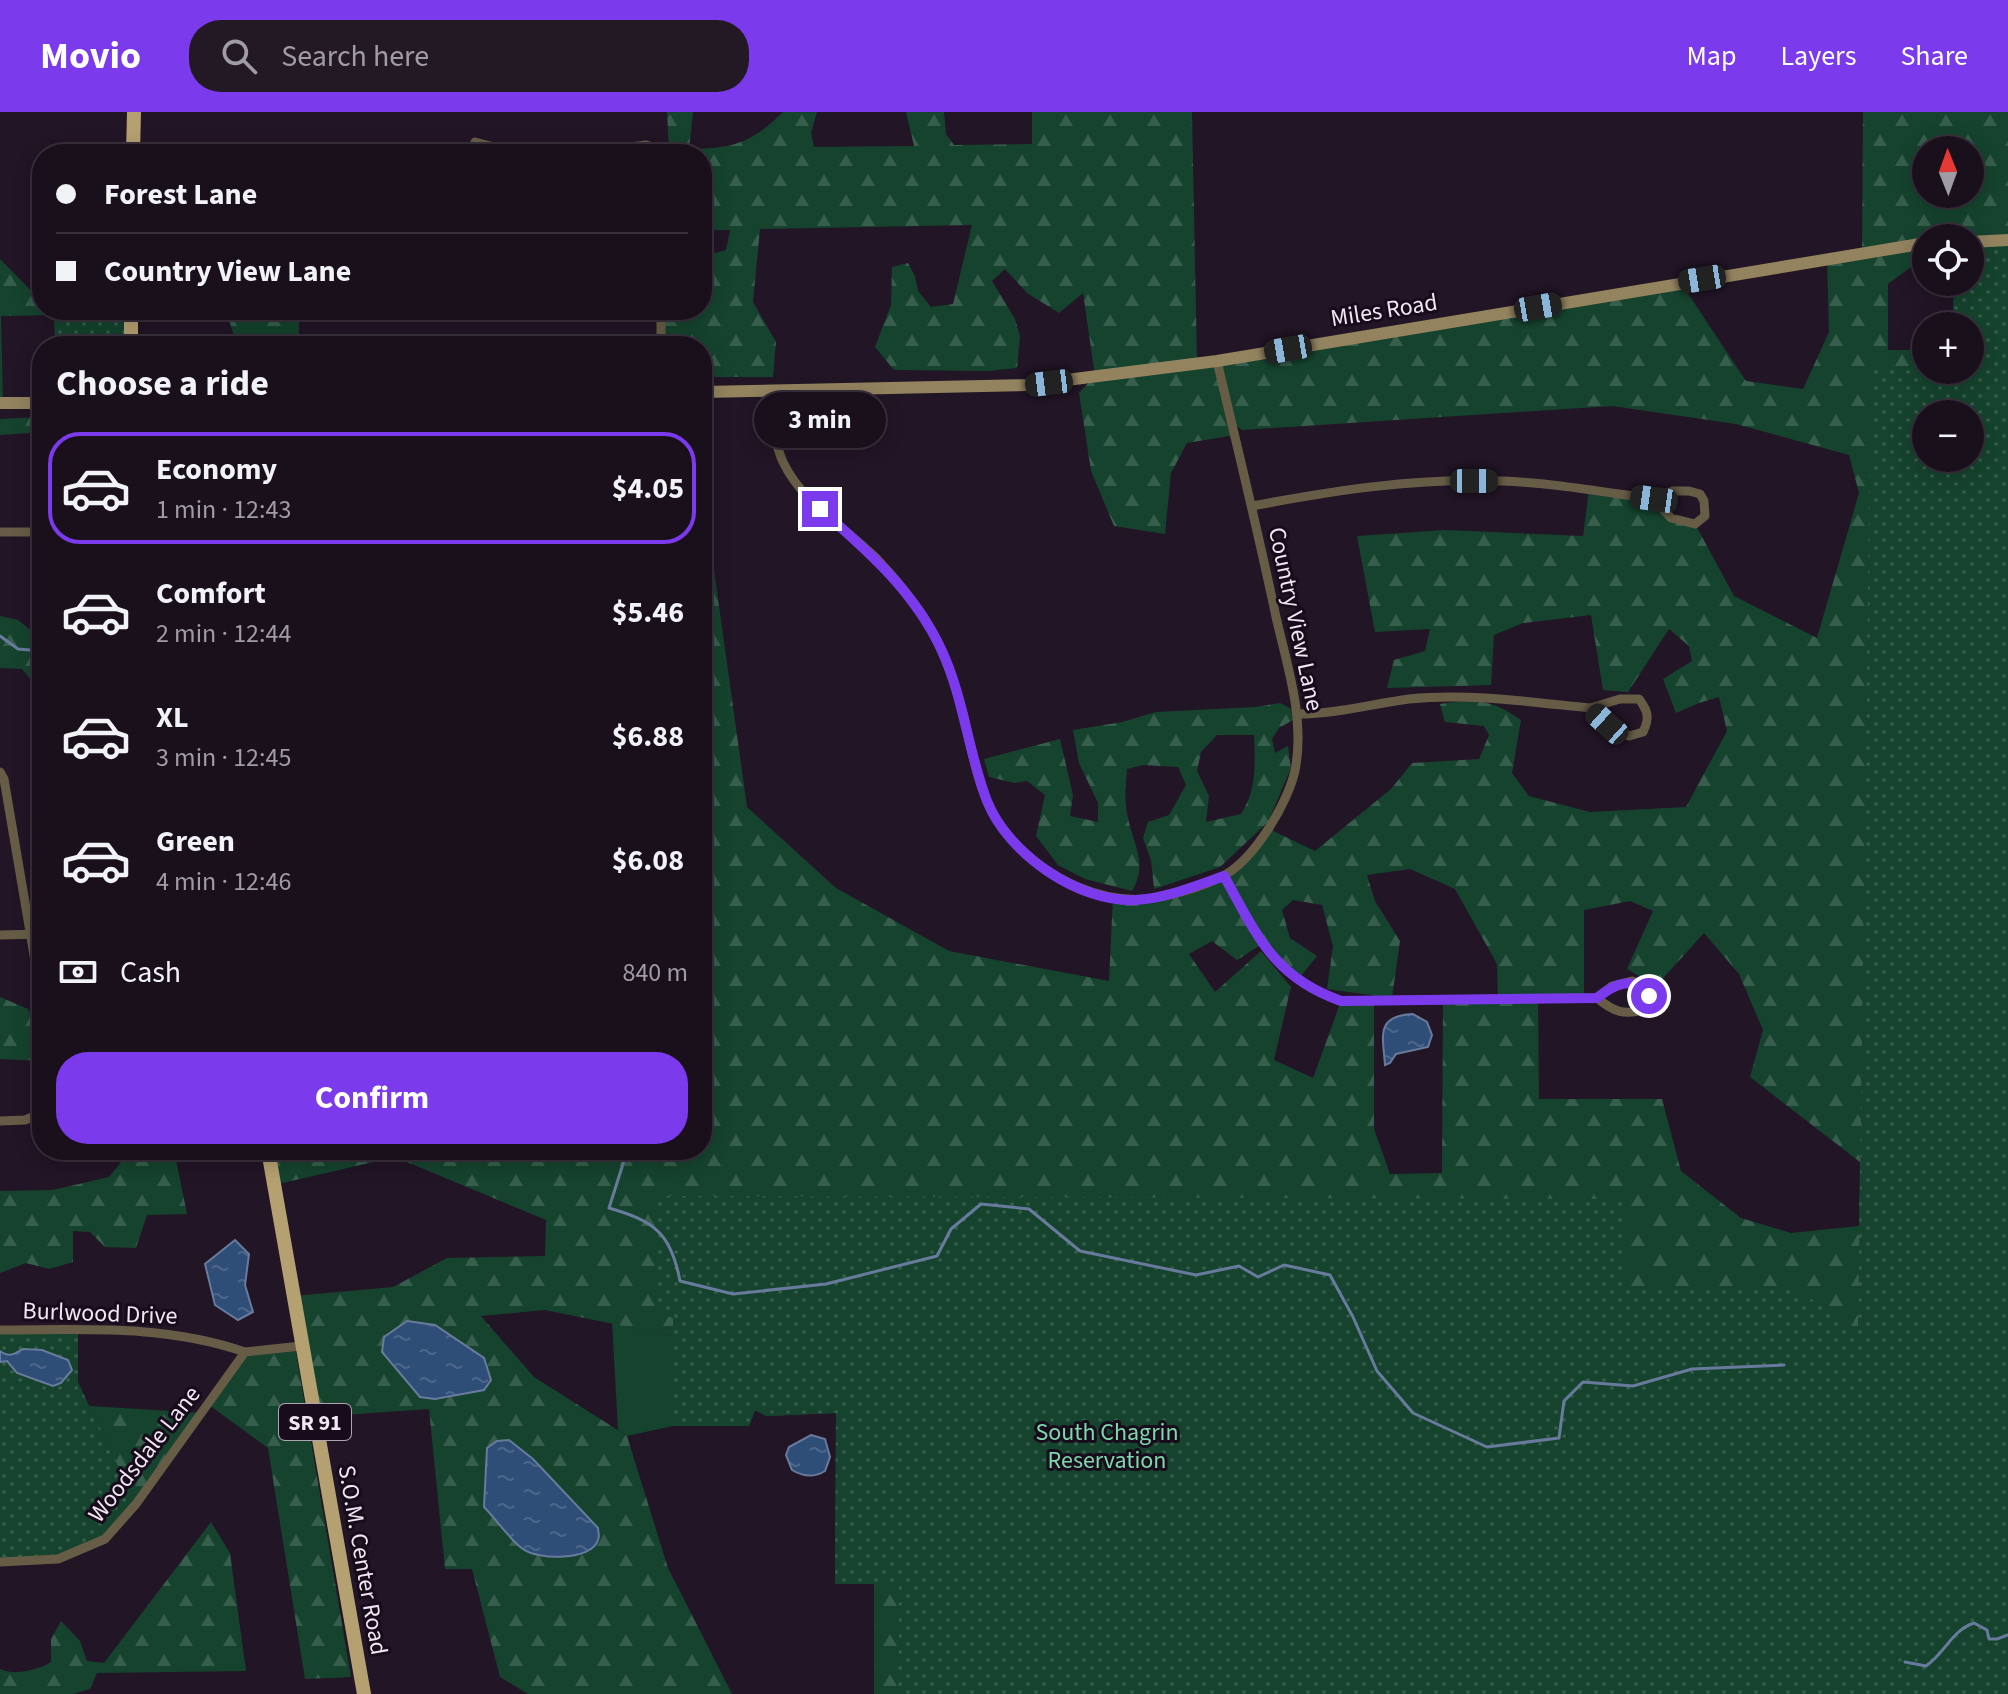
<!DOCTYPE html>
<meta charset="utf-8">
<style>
:root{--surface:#1a101c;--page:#231925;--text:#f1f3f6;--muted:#9f9da3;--line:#38303b;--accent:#7c3aed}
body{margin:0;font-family:"Source Sans 3",sans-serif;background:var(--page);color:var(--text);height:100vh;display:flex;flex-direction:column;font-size:30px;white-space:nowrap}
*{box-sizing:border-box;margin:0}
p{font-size:26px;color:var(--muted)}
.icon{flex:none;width:44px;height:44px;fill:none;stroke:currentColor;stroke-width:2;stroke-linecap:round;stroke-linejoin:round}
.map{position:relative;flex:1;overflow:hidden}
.sheet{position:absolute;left:32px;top:224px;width:680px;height:824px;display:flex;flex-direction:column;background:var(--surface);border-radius:32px;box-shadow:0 4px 20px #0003,0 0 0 2px var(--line)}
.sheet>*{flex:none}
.guide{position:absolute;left:32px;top:32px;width:680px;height:176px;border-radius:32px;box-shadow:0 4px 20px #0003,0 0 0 2px var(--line);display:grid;align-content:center;height:176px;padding:0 24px;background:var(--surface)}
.needle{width:52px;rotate:359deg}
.fabs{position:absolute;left:1912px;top:24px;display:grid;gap:16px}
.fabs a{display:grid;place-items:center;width:72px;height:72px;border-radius:50%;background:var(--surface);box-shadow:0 4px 20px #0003,0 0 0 2px var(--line);font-size:40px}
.end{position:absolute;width:36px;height:36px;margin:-18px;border:10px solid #7c3aed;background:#fff;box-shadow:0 0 0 4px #fff}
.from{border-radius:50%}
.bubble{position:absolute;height:56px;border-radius:28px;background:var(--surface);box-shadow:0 4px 20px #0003,0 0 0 2px var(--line);font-size:26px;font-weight:700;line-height:56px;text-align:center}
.car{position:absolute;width:24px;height:48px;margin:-24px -12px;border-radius:10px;box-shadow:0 0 6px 2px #0007;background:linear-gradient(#222 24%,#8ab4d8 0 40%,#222 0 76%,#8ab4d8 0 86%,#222 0)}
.guide b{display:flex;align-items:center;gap:28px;height:76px;font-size:30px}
.guide b+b{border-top:2px solid var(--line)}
.guide i{width:20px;height:20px;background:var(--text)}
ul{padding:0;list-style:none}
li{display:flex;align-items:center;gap:24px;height:112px;margin:0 16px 12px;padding:0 8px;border:4px solid transparent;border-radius:32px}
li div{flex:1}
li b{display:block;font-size:30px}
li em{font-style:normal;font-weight:700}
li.current{border-color:var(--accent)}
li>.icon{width:72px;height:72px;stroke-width:1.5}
h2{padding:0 24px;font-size:36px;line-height:96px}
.pay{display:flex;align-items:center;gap:20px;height:88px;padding:0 24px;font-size:30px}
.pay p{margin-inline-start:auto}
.action{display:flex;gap:16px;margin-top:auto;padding:16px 24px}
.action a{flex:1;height:92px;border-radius:32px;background:var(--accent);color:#fff;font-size:32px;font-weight:700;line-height:92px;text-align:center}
header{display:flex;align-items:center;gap:48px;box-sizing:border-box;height:112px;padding:0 40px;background:var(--accent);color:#fff}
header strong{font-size:38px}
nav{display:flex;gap:44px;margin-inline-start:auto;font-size:28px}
.search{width:560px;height:72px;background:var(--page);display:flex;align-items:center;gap:20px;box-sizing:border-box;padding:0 28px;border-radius:32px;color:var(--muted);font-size:30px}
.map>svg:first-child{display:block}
</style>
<header>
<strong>Movio</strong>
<div class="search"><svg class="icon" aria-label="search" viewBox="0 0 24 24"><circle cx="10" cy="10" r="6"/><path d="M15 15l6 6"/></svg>Search here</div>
<nav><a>Map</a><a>Layers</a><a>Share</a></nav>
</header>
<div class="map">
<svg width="2008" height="1582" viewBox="0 0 2008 1582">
<defs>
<pattern id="forest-firs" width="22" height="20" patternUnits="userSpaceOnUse" patternTransform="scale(2)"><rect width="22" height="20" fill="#15432e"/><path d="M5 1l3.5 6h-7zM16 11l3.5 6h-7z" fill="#375e4d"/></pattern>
<pattern id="park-dots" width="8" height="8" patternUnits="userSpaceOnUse" patternTransform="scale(2)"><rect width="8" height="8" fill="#15432e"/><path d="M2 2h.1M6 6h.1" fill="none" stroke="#375e4d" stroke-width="1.8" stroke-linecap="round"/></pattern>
<pattern id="water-ripples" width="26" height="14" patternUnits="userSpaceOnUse" patternTransform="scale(2)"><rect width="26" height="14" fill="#2e4d77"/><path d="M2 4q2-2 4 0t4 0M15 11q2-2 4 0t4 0" fill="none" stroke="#4d678b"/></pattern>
</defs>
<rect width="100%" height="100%" fill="#221526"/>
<polygon fill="#15432e" points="612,1211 673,1224 673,1314 627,1324 618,1318"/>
<g fill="url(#forest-firs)" fill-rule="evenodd">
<path d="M667,0h26l-4,37c45,-1 61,-5 94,-37h34l-6,21 3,14 100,-1 -8,-34h38l2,22 8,11 78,-1v-32h160l5,251 484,-80 65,98 57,8 26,-57 -2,-74 35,-6 1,-140h145v1582h-1134v-110h-39l1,-171 -70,3 -11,-6 -6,16h-76v-90l-128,-26 -64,6 53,61 93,59 41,132 64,126h-204l-28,-17 -28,-108h-27l-16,-160 -115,8 -20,-121 99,-9 54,-29 98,-2 1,-36 -151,-63 -121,28 -6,-35h434v-615l7,-1 38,273 89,81 113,63 160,30 4,-84 20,3 91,-24 45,-47 46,22 76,-62 21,-26 67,-4 10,-24 -5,-9 -39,-4 -5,-18c36,-5 51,-5 81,16l-9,53 17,23 61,16 96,-5 41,-76 -8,-34 -20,6 -23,10 -13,-34 29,-18 -3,-15 -20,-17 -41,63 -25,-2 -12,-75 -68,8 -29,12 -3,50 -104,3 7,-28 31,-9 5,-22 -55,3 -18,-96 88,-6 138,6 6,-46 65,9 7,10 34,15 39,72 83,42 42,-145 -10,-38 -113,-31 -124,-18 -370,24 -10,-8 3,13 -48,8 -16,30 -6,61 -51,-8 -23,-55 -12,-78 16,-17 -12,-83 -24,20 -32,-20 -22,-24 -13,12 23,38 5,17 -3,32 -29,3 -94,-1 -19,-23 16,-42 1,-38 16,-4 7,13 3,15 13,16 22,-3 19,-79 -212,4 -7,73 23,40 -3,35h-71v-31h-41v-36h41v-75l1,7 9,12 14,-4 4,-20h-28v-76h-358l325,-5zM1926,38h44v44h-44zM1926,126h44v44h-16l-1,44h17v44h-44v-20h-38v-66l31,-23 1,-16zM1926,302h44v44h-44zM1410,757l45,20 42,75 1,35 -55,2 -1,172 -52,1 -16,-45v-127l-33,-1 -28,77 -39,-18 17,-73 -30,-36 -46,41 -26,-38 23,-13 25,19 25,-16 35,37 20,-25 -27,-18 -8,-28 11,-10 29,5 11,41 -6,43 65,9 8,-57 -25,-40 -8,-26zM1630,789l23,10 -26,58 29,17 48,-53 35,41 24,56 -13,47 110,85 -1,64 -68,7 -50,-15 -60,-47 -19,-72h-123l-1,-99 46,-2v-88z"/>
<polygon points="0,147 42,190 42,198 50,198 54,203 1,204 3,291 0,291"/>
<polygon points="144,198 299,198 299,222 303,234 237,234 229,208 144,210"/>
<polygon points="42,305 42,320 0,323 0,307"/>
<polygon points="0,504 18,508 33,520 42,519 42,581 22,557 0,556"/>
<path d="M1280,591l10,5 3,12 -14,8 -7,11 3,14 13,-7 3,22 -23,54 -48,45 -66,22 -3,-29 -8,-22 5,-16 21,-7 17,-30 -8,-18 -35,-2 -16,4c-1,14 -3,29 0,44 5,30 22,49 5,78l-47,-12 -27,-14 -22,-29 9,-41 -18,-14 -12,2 -26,-6 -5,-18 76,-20 13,56 -3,21 28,6v-19l-19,-40 -6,-33 49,-8 34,-10 100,-5zM1217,623h37c1,30 3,54 -13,79l-35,8 3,-26 -12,-25 4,-19z"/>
<polygon points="0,885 28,897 42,927 42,949 0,947"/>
<polygon points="131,1038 174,1038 187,1102 147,1103 136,1136 105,1135 90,1120 73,1119 73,1150 49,1157 26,1151 0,1161 0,1079 53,1078 109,1065"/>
<polygon points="295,1235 351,1565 305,1567 268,1336 209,1293 245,1240"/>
<polygon points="89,1294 203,1301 136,1392"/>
<path d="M211,1410l19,31 16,118 -149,2 -7,16 -17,5h-73v-25c14,7 38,1 51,-7v-23l10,-18 19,20 7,20 17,2z"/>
</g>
<g fill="url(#park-dots)" fill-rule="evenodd">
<path d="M2008,127v1455h-1110l1,-110h-64l1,-171 -70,3 -11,-6 -6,16h-76v-108l-18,-6v-116l970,3 1,90 168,-1 64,41 13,-960 99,1v-44h-17l1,-44h16v-41zM1926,302h44v44h-44z"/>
<polygon points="131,201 131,234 55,234 54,203"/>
<polygon points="0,1218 78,1218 78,1270 136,1392 105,1427 58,1447 0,1450"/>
</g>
<g fill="url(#water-ripples)" stroke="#687b9c" stroke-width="2">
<path d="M1413,902l14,8 5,13 -4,12 -32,7 -6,9 -5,2c-2,-29 -10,-49 28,-51z"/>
<polygon points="235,1128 249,1142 245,1173 253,1200 238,1208 215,1193 205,1152"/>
<polygon points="407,1209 435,1213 484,1246 491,1268 484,1278 435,1287 420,1285 382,1240 384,1225"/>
<path d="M23,1237l19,1 26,10 4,10 -11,13 -8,3 -36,-13 -10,-12 -7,1v-11c10,7 13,3 23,-2z"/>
<path d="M811,1323l14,4 5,18 -5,14c-11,7 -23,5 -33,-1l-6,-15 3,-8z"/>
<path d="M509,1328l24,19 65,69c0,4 2,8 0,12 -6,21 -61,20 -75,9 -14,-10 -26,-29 -39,-42l3,-59 10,-7z"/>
</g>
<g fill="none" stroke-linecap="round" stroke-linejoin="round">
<g stroke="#687b9c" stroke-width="3">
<polyline points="0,524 18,537 42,539"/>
<path d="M625,1038l-2,14 -14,44c45,13 62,25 71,73l53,13 93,-10 111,-28 14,-27 30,-25 48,5 51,42 116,24 43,-9 19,11 26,-12 46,10 23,42 24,54 36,42 74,34 72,-9 5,-37 19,-19 50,4 59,-17 92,-4"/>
<path d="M1905,1550l21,4c20,-14 25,-35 48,-43l13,7 2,9h8l11,-4"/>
</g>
<g stroke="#675d47" stroke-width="9">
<polyline points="475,30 516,41 590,40 646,33 659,37 659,42"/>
<polyline points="661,234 661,198"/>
<path d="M770,279c3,23 3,49 13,71 20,42 63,66 95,98 16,17 32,36 45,56 19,29 31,64 40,97 10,41 16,89 45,122 37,44 99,75 157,61 18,-4 40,-11 56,-19 32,-15 70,-77 75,-112 8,-49 -9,-100 -20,-148 -18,-86 -39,-171 -59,-256"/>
<polygon points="1673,379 1689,379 1700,382 1704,389 1705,404 1695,412 1671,406 1654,387"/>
<path d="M1252,394c85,-16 162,-28 250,-25 51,2 101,11 152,18"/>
<polyline points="0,420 33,420"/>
<path d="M1620,587h19c9,12 11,19 4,33l-14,4 -22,-12 -17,-16z"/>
<path d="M1298,602c37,0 74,-10 111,-15 61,-6 121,3 181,9"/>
<polyline points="0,660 4,667 42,890"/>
<path d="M1224,764c33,59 48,101 117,125l256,-3"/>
<polyline points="0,823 42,822"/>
<path d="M1632,869l12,5 5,10 -3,13c-22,7 -32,3 -49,-11l15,-12z"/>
<polyline points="0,1009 25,1008 42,1001"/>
<path d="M0,1218c83,0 165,-6 245,22"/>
<polyline points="0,1450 58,1447 105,1427 136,1392 245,1240 301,1234"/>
</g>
<g stroke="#93835f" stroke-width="12">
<polyline points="1970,130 2008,128"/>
<polyline points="702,280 1027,273 1217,249 1926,131"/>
<polyline points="0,291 42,291"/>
</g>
<g stroke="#b5a072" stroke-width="14">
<polyline points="133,42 134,0"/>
<polyline points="131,234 131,198"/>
<polyline points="268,1038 364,1582"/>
</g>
</g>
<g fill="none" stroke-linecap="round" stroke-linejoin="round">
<path stroke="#7c3aed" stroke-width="10" d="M820,397c48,42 95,83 122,142 22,48 26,101 45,150 21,53 92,102 149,99 31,-2 59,-14 88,-24 33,59 49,101 117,125l256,-3c15,-12 28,-19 47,-12l5,10"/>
</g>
<g text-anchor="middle" stroke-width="6" stroke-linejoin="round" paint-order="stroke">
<rect fill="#180c1c" stroke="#afa5b2" stroke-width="2" x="279" y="1292" width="72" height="36" rx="6"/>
<g font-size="22" font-weight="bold" fill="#f0e7f3">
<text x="315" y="1318">SR 91</text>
</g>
<g font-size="24" fill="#f0e7f3" stroke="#180c1c">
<text transform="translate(1384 198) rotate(-9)" y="8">Miles Road</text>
<text transform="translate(1296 507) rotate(78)" y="8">Country View Lane</text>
<text transform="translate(100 1201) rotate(2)" y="8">Burlwood Drive</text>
<text transform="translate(144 1342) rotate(-52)" y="8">Woodsdale Lane</text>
<text transform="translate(363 1448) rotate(80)" y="8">S.O.M. Center Road</text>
</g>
<g font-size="24" fill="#7dd8ab" stroke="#180c1c">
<text x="1107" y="1328">South Chagrin<tspan x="1107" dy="28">Reservation</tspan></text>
</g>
</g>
</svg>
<div class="fabs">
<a><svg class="needle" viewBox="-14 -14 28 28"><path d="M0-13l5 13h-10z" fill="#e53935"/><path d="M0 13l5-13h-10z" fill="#9f9da3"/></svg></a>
<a><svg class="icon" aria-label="locate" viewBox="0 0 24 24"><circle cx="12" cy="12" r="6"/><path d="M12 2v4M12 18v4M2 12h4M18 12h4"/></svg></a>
<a>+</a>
<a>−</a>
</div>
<i class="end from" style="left:1649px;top:884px"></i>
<i class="end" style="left:820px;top:397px"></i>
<div class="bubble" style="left:754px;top:280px;width:132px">3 min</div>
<i class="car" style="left:1702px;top:167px;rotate:261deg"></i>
<i class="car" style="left:1538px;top:195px;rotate:80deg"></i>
<i class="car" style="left:1288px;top:237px;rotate:260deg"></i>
<i class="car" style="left:1049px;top:271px;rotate:263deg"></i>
<i class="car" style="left:1474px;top:369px;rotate:90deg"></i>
<i class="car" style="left:1654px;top:387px;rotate:278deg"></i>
<i class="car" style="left:1607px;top:612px;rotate:312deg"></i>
<div class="guide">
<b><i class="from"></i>Forest Lane</b>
<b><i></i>Country View Lane</b>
</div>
<section class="sheet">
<h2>Choose a ride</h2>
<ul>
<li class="current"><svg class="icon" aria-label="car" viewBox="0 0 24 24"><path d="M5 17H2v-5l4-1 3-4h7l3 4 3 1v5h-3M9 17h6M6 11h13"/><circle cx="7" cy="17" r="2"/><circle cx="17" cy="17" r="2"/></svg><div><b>Economy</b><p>1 min · 12:43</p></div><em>$4.05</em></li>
<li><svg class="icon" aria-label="car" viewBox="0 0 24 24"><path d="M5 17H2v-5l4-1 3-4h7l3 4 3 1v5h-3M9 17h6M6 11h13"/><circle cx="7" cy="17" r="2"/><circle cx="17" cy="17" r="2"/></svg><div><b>Comfort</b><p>2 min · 12:44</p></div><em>$5.46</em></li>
<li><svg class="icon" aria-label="car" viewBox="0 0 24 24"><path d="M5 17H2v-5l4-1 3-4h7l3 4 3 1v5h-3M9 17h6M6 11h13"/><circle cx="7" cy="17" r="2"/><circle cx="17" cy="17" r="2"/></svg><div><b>XL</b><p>3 min · 12:45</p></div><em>$6.88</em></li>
<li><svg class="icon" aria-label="car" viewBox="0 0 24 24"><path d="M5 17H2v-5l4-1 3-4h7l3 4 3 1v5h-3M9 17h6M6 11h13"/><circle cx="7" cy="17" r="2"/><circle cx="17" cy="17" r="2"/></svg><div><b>Green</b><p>4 min · 12:46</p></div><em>$6.08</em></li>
</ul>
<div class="pay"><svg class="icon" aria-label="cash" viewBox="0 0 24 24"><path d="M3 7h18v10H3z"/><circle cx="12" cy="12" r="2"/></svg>Cash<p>840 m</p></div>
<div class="action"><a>Confirm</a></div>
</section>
</div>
